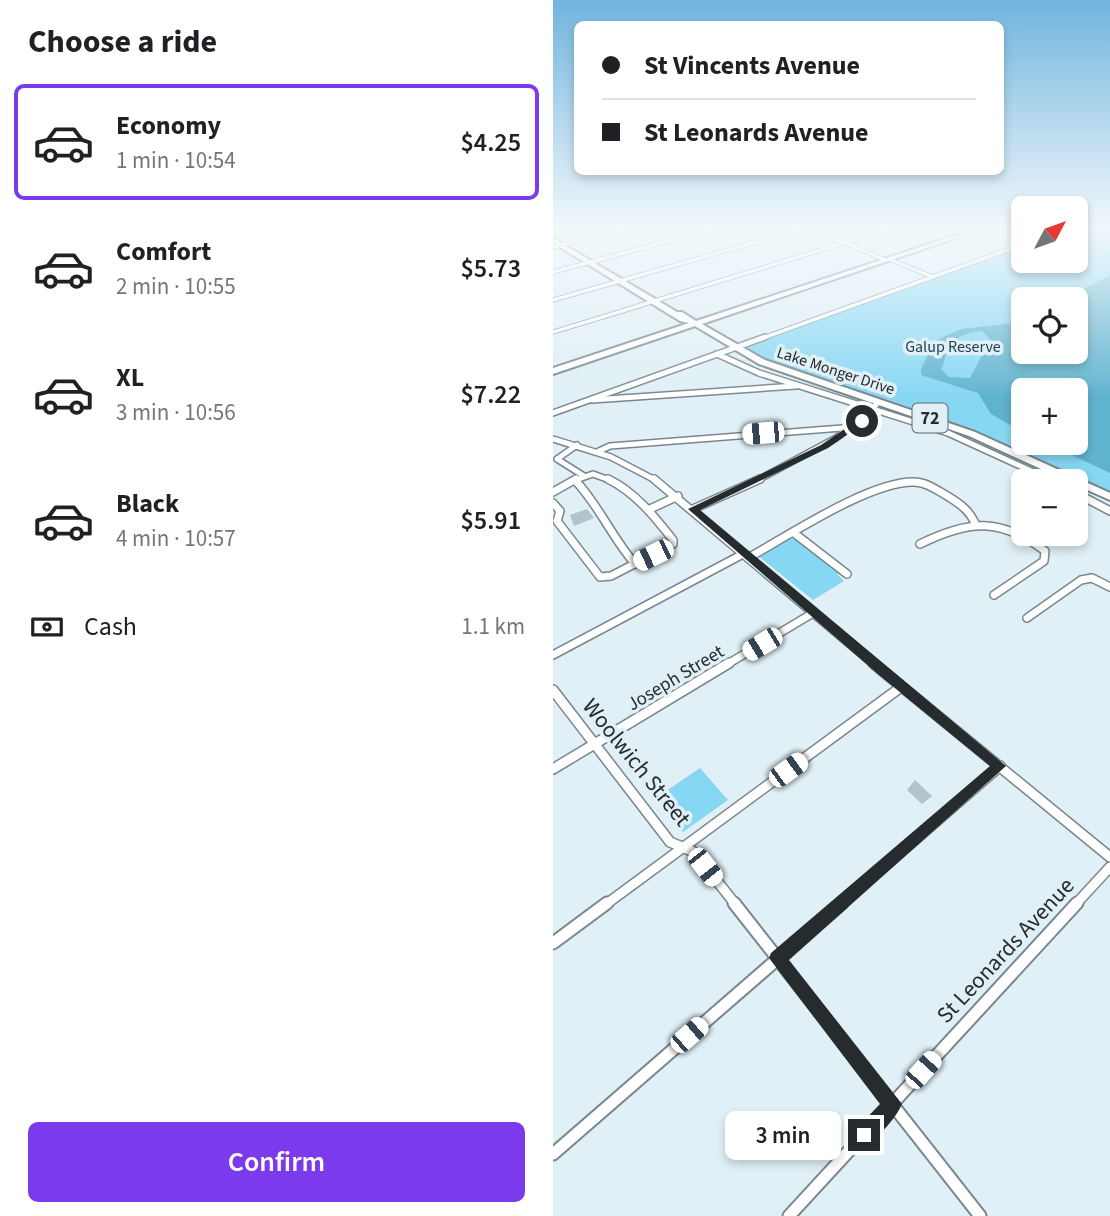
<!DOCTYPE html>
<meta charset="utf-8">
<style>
:root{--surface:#fff;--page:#f6f6f6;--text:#202124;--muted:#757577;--line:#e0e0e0;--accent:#7c3aed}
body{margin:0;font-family:"Source Sans 3",sans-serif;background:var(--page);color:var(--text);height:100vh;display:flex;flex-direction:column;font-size:26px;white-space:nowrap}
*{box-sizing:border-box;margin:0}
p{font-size:23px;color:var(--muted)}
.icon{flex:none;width:38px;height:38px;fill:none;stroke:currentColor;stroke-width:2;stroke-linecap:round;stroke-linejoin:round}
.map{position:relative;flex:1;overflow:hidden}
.side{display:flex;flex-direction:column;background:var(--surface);width:553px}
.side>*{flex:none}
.top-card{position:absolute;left:21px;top:21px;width:430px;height:154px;border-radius:10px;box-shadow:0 4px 10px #0003;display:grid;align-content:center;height:154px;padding:0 28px;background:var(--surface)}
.needle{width:46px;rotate:49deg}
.tools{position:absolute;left:458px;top:196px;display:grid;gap:14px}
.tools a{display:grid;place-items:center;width:77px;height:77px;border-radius:10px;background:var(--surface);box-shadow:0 4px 10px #0003;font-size:35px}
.end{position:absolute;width:32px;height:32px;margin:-16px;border:9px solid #262b2e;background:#fff;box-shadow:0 0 0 4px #fff}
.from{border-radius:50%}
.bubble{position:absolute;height:49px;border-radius:10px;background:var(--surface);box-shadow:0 4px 10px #0003;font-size:23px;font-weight:600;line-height:49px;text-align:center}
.car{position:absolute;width:21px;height:42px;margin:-21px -10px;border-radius:9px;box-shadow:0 0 5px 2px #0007;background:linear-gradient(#fff 24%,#345 0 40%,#fff 0 76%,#345 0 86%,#fff 0)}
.top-card b{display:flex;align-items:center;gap:24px;height:66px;font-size:26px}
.top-card b+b{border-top:2px solid var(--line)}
.top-card i{width:18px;height:18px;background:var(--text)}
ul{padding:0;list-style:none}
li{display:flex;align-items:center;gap:21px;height:116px;margin:0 14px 10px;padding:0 14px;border:4px solid transparent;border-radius:10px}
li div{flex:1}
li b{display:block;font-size:26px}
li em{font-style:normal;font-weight:600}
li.active{border-color:var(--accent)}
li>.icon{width:63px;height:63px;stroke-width:1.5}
h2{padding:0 28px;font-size:32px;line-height:84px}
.pay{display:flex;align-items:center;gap:18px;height:77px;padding:0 28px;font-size:26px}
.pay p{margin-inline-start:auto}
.primary-button{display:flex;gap:14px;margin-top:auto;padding:14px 28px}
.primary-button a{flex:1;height:80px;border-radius:10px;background:var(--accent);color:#fff;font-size:28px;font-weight:600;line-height:80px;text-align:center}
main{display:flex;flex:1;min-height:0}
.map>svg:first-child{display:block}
</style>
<main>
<section class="side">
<h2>Choose a ride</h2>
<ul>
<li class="active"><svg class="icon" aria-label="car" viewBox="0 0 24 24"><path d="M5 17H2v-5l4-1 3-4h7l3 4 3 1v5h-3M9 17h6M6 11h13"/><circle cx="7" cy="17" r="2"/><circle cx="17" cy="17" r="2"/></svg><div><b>Economy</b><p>1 min · 10:54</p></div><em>$4.25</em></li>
<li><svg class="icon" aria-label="car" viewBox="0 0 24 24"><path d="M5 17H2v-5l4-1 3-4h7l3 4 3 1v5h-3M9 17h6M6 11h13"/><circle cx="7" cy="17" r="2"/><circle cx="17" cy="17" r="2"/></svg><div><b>Comfort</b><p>2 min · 10:55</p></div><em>$5.73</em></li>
<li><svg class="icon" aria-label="car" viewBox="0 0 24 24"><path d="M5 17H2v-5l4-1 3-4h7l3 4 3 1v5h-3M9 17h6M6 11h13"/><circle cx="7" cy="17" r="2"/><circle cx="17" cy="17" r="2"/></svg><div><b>XL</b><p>3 min · 10:56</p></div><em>$7.22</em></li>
<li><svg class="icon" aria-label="car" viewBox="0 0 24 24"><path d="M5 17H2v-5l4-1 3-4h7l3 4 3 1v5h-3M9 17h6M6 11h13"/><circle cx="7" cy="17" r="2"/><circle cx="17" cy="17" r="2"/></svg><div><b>Black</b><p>4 min · 10:57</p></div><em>$5.91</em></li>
</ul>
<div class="pay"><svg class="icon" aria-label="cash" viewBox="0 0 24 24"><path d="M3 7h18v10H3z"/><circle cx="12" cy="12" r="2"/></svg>Cash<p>1.1 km</p></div>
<div class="primary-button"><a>Confirm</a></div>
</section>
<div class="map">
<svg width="557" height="1216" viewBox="0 0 557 1216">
<rect width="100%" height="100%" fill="#e0f0f6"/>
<g fill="#86d7f3" fill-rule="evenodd">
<path d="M523,229h34v263c-71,-34 -143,-66 -218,-91 -49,-16 -101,-26 -146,-52l12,-8 266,-96v16h52zM471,299h52v53h-52zM471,390h52v53h-52z"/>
<polygon points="234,539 243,539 284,569 285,575 291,581 260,600 204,555"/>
<polygon points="147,768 175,800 130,832 103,798"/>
</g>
<path fill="#60b3cf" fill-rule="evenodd" d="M557,275v198l-64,-30h30v-53h-52v43l-33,-19 -13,-21 -57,-18v-6l14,-28 26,-12 63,-7v30h52v-53h-11zM429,331l12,12 -13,14 -11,21 -21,-1 -8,-8c4,-7 3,-10 6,-17 5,-15 22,-20 35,-21z"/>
<g fill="#b4c3c9">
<polygon points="34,509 41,518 21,526 17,515"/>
<polygon points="362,780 379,796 369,804 354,790"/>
</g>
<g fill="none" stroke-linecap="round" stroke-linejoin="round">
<defs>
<g id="street-far4">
<polyline points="259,229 330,259"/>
<polyline points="0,247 75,229"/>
<polyline points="336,259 380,277"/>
<polyline points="0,272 161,229"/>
<polyline points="0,300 249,229"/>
<polyline points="85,306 337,229"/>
<polyline points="0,332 89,305"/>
<polyline points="207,339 471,244"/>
</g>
<g id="street-far3">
<polyline points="164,354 206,373 395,433 500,481"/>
<polyline points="39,400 243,386"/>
<polyline points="0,413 212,337"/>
<polyline points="0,439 58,457 104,481"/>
<polyline points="24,445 4,459 31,476"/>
<polyline points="46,451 57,446 302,427"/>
<polyline points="20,481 40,474 59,481"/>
<polyline points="203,481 283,438 323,405"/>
</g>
<g id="street-far2">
<polyline points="101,479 322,665"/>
<polyline points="496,479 501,481"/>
<path d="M22,480c25,27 36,56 60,84"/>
<polyline points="0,492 23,479"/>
<polyline points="523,493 557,511"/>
<path d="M0,503l7,8 -3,10 43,56 11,-1 62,-32v-4c-18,-23 -38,-48 -65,-61"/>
<polyline points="97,509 125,496"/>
<polyline points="140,509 207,479"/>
<polyline points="241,533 294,574"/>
<path d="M367,544c49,-24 80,-27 125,7l-1,10 -50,34"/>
<path d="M195,558c40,-22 122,-77 166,-76 13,0 24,9 35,15 11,7 20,13 26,26"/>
<polyline points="474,618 528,580 539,578 557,587"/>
<polyline points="0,655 190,554"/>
<polyline points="173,665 260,613"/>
</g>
<g id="street-far1">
<polyline points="320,663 557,857"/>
<polyline points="0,690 117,842 141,852 183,905"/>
<polyline points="0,769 176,663"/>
<polyline points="52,905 348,687"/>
<polyline points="287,905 447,766"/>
<polyline points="522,905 557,867"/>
</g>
<g id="street">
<polyline points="181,903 427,1216"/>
<polyline points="0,943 54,903"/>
<polyline points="0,1154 289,903"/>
<polyline points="236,1216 524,903"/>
</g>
<polygon id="primary" points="422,229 430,229 149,324 212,360 422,432 557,493 557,500 523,485 523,481 514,481 416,436 206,364 142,326 0,374 0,368 136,323 127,321 0,243 0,238 124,312 129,312 143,321"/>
</defs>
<use href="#street-far4" stroke="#79878d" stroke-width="5"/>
<use href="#street-far3" stroke="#79878d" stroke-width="8"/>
<use href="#street-far2" stroke="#79878d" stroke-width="10"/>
<use href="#street-far1" stroke="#79878d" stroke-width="12"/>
<use href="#street" stroke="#79878d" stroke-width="15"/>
<use href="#primary" stroke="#79878d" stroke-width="4"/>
<use href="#street-far4" stroke="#fff" stroke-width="3.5"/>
<use href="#street-far3" stroke="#fff" stroke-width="5"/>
<use href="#street-far2" stroke="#fff" stroke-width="7"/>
<use href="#street-far1" stroke="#fff" stroke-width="9"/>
<use href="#street" stroke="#fff" stroke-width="11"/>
<use href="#primary" fill="#fff" fill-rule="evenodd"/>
</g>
<linearGradient id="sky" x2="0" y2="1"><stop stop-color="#71b4de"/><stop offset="0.57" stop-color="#f1f8fb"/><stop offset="1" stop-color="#f1f8fb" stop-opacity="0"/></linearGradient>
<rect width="557" height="399" fill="url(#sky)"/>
<path fill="#262b2e" d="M306,419l8,2 -39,27 -128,62 306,256 -217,194 113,144c-6,14 -24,35 -38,41l-7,-3 -3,-7 3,-7 23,-24 -111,-146 2,-5 219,-187 -111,-91 -191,-166 133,-64z"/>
<g text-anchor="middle" stroke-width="7" stroke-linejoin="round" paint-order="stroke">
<g font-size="16" fill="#1c424e" stroke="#e0f0f6">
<text x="400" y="352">Galup Reserve</text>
</g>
<g font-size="16" fill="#262b2e" stroke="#e0f0f6">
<text transform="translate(283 370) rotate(18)" y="6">Lake Monger Drive</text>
</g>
<rect fill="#e0f0f6" stroke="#5e666a" stroke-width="2" x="359.5" y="403.5" width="35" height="29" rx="5"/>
<g font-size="18" font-weight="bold" fill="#262b2e">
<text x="377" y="424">72</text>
</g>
<g font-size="19" fill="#262b2e" stroke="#e0f0f6">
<text transform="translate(122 677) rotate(-31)" y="7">Joseph Street</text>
</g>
<g font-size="23" fill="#262b2e" stroke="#e0f0f6">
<text transform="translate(84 762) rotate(51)" y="8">Woolwich Street</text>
<text transform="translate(452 950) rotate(-47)" y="8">St Leonards Avenue</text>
</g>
</g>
</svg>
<div class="tools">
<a><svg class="needle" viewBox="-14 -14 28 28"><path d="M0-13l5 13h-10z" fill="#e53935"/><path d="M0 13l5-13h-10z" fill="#757577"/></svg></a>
<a><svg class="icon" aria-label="locate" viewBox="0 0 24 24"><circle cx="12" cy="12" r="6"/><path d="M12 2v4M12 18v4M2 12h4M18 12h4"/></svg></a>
<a>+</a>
<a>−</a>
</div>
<i class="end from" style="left:309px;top:421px"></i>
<i class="end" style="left:311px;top:1135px"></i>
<div class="bubble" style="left:172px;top:1111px;width:116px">3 min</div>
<i class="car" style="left:210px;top:433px;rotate:265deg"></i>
<i class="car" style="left:100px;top:555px;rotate:244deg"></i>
<i class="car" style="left:209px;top:644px;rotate:239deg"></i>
<i class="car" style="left:235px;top:770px;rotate:54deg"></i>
<i class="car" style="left:152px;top:867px;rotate:142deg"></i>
<i class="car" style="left:136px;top:1035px;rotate:49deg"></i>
<i class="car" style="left:370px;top:1070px;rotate:42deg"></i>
<div class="top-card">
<b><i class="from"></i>St Vincents Avenue</b>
<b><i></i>St Leonards Avenue</b>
</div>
</div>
</main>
